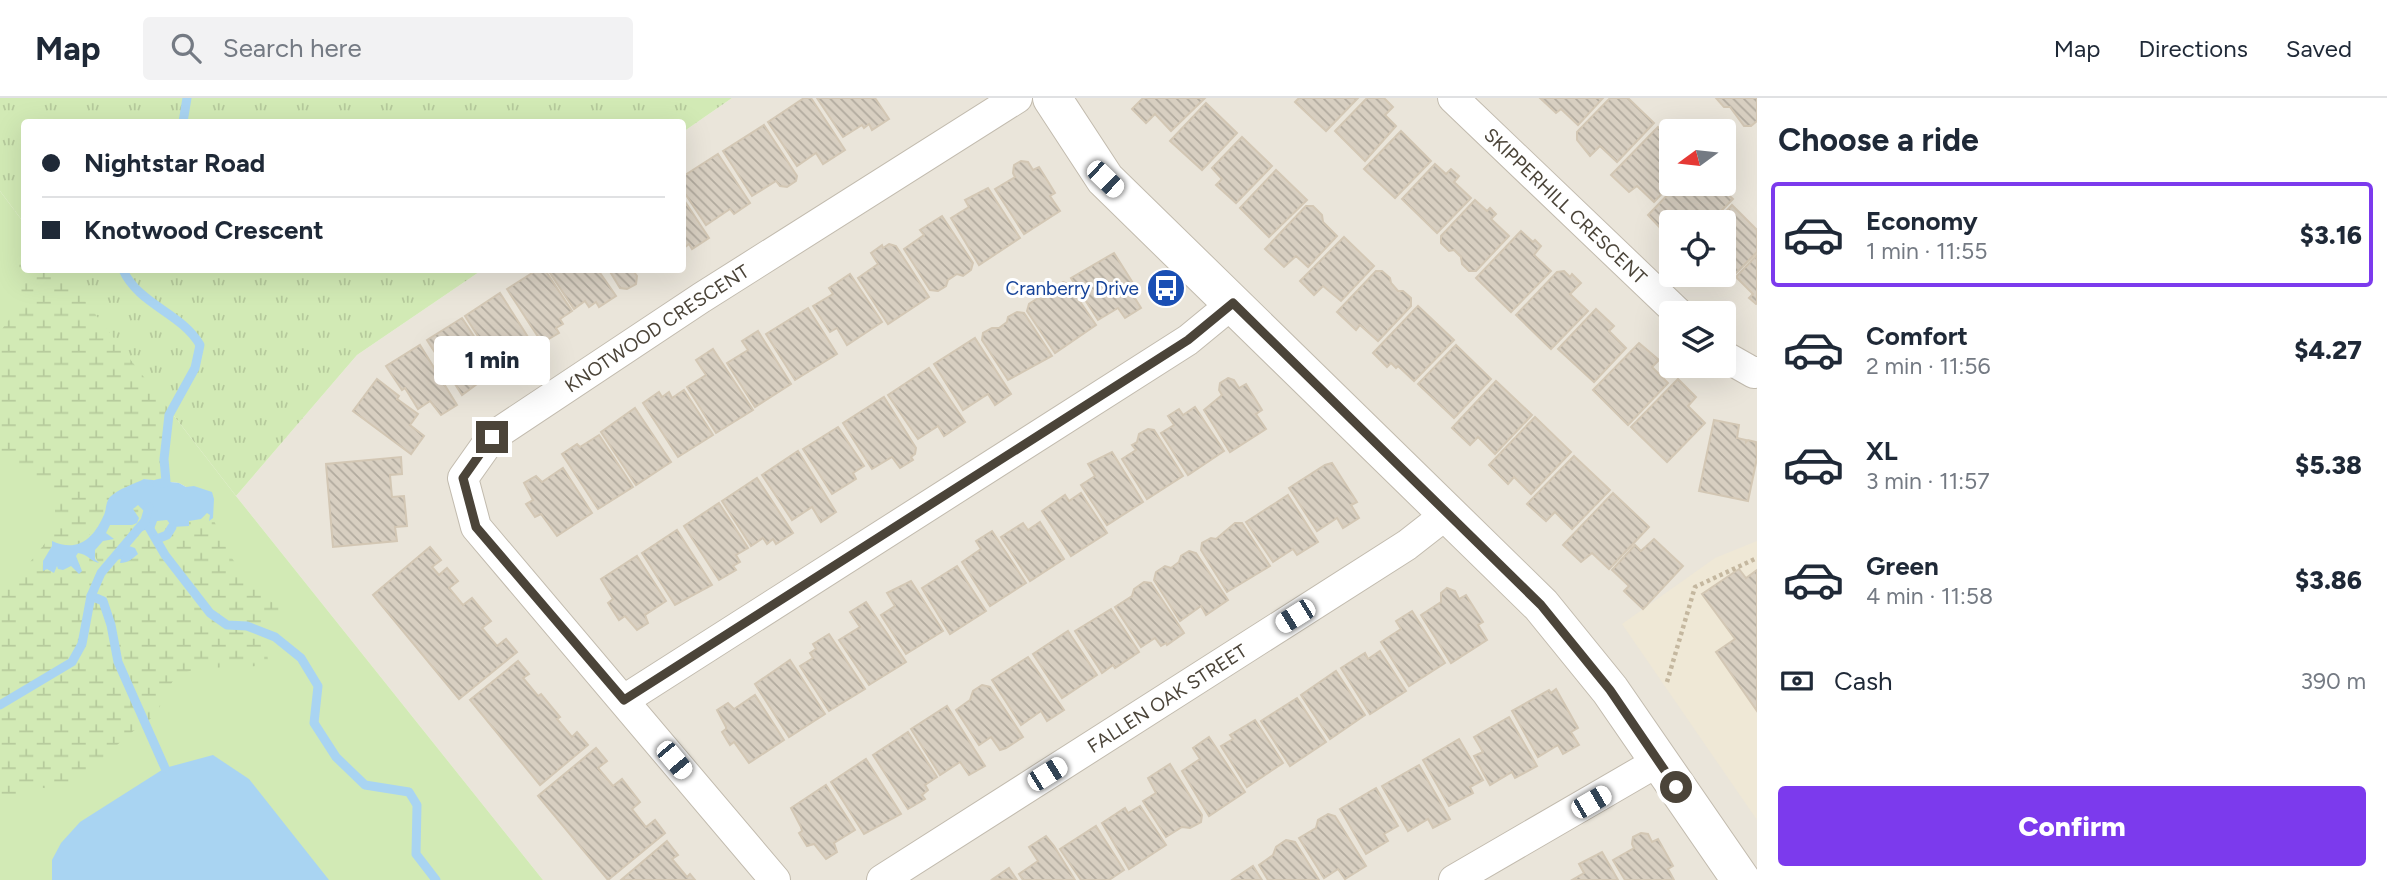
<!DOCTYPE html>
<meta charset="utf-8">
<style>
:root{--surface:#fff;--page:#f2f2f3;--text:#1f2937;--muted:#747a83;--line:#e0e1e3;--accent:#7c3aed}
body{margin:0;font-family:Figtree,sans-serif;background:var(--page);color:var(--text);height:100vh;display:flex;flex-direction:column;font-size:26px;white-space:nowrap}
*{box-sizing:border-box;margin:0}
p{font-size:23px;color:var(--muted)}
.icon{flex:none;width:38px;height:38px;fill:none;stroke:currentColor;stroke-width:2;stroke-linecap:round;stroke-linejoin:round}
.map{position:relative;flex:1;overflow:hidden}
.details{display:flex;flex-direction:column;background:var(--surface);width:630px}
.details>*{flex:none}
.banner{position:absolute;left:21px;top:21px;width:665px;height:154px;border-radius:7px;box-shadow:0 7px 28px #0002;display:grid;align-content:center;height:154px;padding:0 21px;background:var(--surface)}
.needle{width:46px;rotate:255deg}
.fabs{position:absolute;left:1659px;top:21px;display:grid;gap:14px}
.fabs a{display:grid;place-items:center;width:77px;height:77px;border-radius:7px;background:var(--surface);box-shadow:0 7px 28px #0002;font-size:35px}
.end{position:absolute;width:32px;height:32px;margin:-16px;border:9px solid #4b4439;background:#fff;box-shadow:0 0 0 4px #fff}
.from{border-radius:50%}
.bubble{position:absolute;height:49px;border-radius:7px;background:var(--surface);box-shadow:0 7px 28px #0002;font-size:23px;font-weight:800;line-height:49px;text-align:center}
.car{position:absolute;width:21px;height:42px;margin:-21px -10px;border-radius:9px;box-shadow:0 0 5px 2px #0007;background:linear-gradient(#fff 24%,#345 0 40%,#fff 0 76%,#345 0 86%,#fff 0)}
.banner b{display:flex;align-items:center;gap:24px;height:66px;font-size:26px}
.banner b+b{border-top:2px solid var(--line)}
.banner i{width:18px;height:18px;background:var(--text)}
ul{padding:0;list-style:none}
li{display:flex;align-items:center;gap:21px;height:105px;margin:0 14px 10px;padding:0 7px;border:4px solid transparent;border-radius:7px}
li div{flex:1}
li b{display:block;font-size:26px}
li em{font-style:normal;font-weight:800}
li.selected{border-color:var(--accent)}
li>.icon{width:63px;height:63px;stroke-width:1.5}
h2{padding:0 21px;font-size:32px;line-height:84px}
.pay{display:flex;align-items:center;gap:18px;height:77px;padding:0 21px;font-size:26px}
.pay p{margin-inline-start:auto}
.action{display:flex;gap:14px;margin-top:auto;padding:14px 21px}
.action a{flex:1;height:80px;border-radius:7px;background:var(--accent);color:#fff;font-size:28px;font-weight:800;line-height:80px;text-align:center}
header{display:flex;align-items:center;gap:42px;box-sizing:border-box;height:98px;padding:0 35px;background:var(--surface);border-bottom:2px solid var(--line)}
header strong{font-size:33px}
nav{display:flex;gap:38px;margin-inline-start:auto;font-size:24px}
.search{width:490px;height:63px;background:var(--page);display:flex;align-items:center;gap:18px;box-sizing:border-box;padding:0 24px;border-radius:7px;color:var(--muted);font-size:26px}
main{display:flex;flex:1;min-height:0}
.map>svg:first-child{display:block}
</style>
<header>
<strong>Map</strong>
<div class="search"><svg class="icon" aria-label="search" viewBox="0 0 24 24"><circle cx="10" cy="10" r="6"/><path d="M15 15l6 6"/></svg>Search here</div>
<nav><a>Map</a><a>Directions</a><a>Saved</a></nav>
</header>
<main>
<div class="map">
<svg width="1757" height="782" viewBox="0 0 1757 782">
<defs>
<pattern id="wetland-marsh" width="20" height="14" patternUnits="userSpaceOnUse" patternTransform="scale(1.75)"><rect width="20" height="14" fill="#d2eab5"/><path d="M1 5h8M5 5V1M11 12h8M15 12V8" fill="none" stroke="#b6ca9c"/></pattern>
<pattern id="park-tufts" width="24" height="20" patternUnits="userSpaceOnUse" patternTransform="scale(1.75)"><rect width="24" height="20" fill="#d2eab5"/><path d="M3 7l-1-3M5 7V3M7 7l1-3M15 17l-1-3M17 17v-4M19 17l1-3" fill="none" stroke="#b6ca9c"/></pattern>
<pattern id="building-back-hatch" width="6" height="6" patternUnits="userSpaceOnUse" patternTransform="scale(1.75)"><rect width="6" height="6" fill="#d8cfc1"/><path d="M-1 5l2 2M0 0l6 6M5-1l2 2" fill="none" stroke="#b1aa9e"/></pattern>
</defs>
<rect width="100%" height="100%" fill="#f6f3ec"/>
<path fill="#eae5da" fill-rule="evenodd" d="M732,0h1025v782h-1214l-307,-384 121,-141 125,-85h200l1,-138zM1671,33h53v53h-53zM1671,124h53v53h-53zM1671,215h53v53h-53z"/>
<polygon fill="#efe8d6" points="1757,443 1757,722 1622,526 1715,460"/>
<path fill="#d2eab5" fill-rule="evenodd" d="M0,93l24,32v47h37l175,226 307,384h-543zM144,381l35,4 7,4 -41,34 1,-8z"/>
<path fill="url(#wetland-marsh)" d="M24,145v27h99l55,128c-14,27 -14,54 -12,84l-22,-3 -26,12 -13,14v10l-23,29 -11,3 -20,-3 1,2 -8,24 9,-1 4,-4 22,1 -2,-13 13,4 5,5h3l-4,-8 9,-13 10,-2 -7,-6 4,-8h22l1,-16 5,-4 8,8 -1,8 -35,39 23,-16 5,-11 9,-5 6,3 4,-10 10,-1 5,7 17,-1v-5l18,-8 3,2v5l3,-2c14,35 34,74 70,90l-5,10 -12,6 2,40c-25,6 -70,-1 -90,12 -10,7 -14,26 -22,37 -6,8 -17,13 -25,20 -20,16 -49,48 -74,54 -9,3 -18,0 -27,-1l-20,14h-10v-210l18,-13 28,-35 6,-1c10,-47 -3,-70 -52,-77v-132l22,-31 -1,-23 -6,-30z"/>
<g fill="url(#park-tufts)">
<polygon points="0,0 732,0 683,34 682,24 24,24 24,125 0,93"/>
<polygon points="61,172 482,172 357,257 236,398"/>
</g>
<g fill="#a9d4f2">
<path d="M144,381l35,4 7,4 8,-1 18,6 2,7 -1,19 -4,3 1,-6 -3,-2 -6,6 -12,2v5l-17,1 -5,-7 -10,1 -4,11 -6,-3 -9,4 -9,13 6,2 3,6c-6,5 -10,9 -18,9l1,-4 -12,2 36,-40 1,-8 -8,-8 -5,4 6,9 -2,5 -5,2h-22l-4,8 8,6 -11,2 -8,9v9l4,4c-7,-1 -12,-9 -21,-10l-2,3 6,15 -3,3 -8,-8 -8,4 -5,-1 -1,-3 -3,7 -7,-4 -4,2v-10l9,-15v-5c24,11 40,0 51,-24 4,-7 2,-14 7,-20 8,-8 24,-13 34,-18z"/>
<polygon points="213,657 249,681 329,782 52,782 52,762 61,745 80,724 165,670"/>
</g>
<g fill="none" stroke-linecap="round" stroke-linejoin="round">
<g stroke="#a9d4f2" stroke-width="9">
<polyline points="183,24 187,0"/>
<path d="M123,172c16,35 59,43 77,75l-5,23 -26,47 -5,44 2,23 -9,2"/>
<polyline points="147,426 165,457 210,515 227,527 247,528 275,539 301,560 318,588 314,625 336,659 365,687 409,694 417,707 416,756 436,782"/>
<polyline points="157,441 167,437 172,429"/>
<polyline points="91,498 103,503 111,527 118,564 165,670"/>
<polyline points="0,607 72,564 82,546 91,498 101,475 145,423 149,409"/>
</g>
</g>
<g fill="url(#building-back-hatch)" stroke="#d3c7b4" stroke-width="2">
<polygon points="804,0 811,0 845,52 823,66 816,55 797,68 768,24"/>
<polygon points="817,0 875,0 889,21 872,32 869,26 864,30 862,27 843,39"/>
<polygon points="1143,0 1205,0 1171,33 1155,16 1146,25 1132,11"/>
<polygon points="1299,0 1358,0 1326,33 1295,4"/>
<polygon points="1384,0 1393,9 1385,17 1396,28 1365,63 1335,33 1367,0"/>
<polygon points="1540,0 1603,0 1578,27 1561,11 1556,15"/>
<polygon points="1610,0 1628,0 1654,25 1617,64 1600,48 1590,58 1577,42 1577,34"/>
<polygon points="1716,0 1757,0 1757,23 1751,28 1744,28 1730,9 1724,9"/>
<polygon points="1206,5 1237,35 1202,72 1170,43"/>
<polygon points="764,27 797,78 796,83 787,89 780,88 776,83 752,98 723,53"/>
<polygon points="1658,29 1671,42 1671,86 1654,104 1637,88 1629,94 1611,77"/>
<polygon points="1401,33 1431,63 1395,100 1364,71"/>
<polygon points="1242,39 1272,68 1236,105 1216,87 1222,81 1212,70"/>
<polygon points="718,56 750,105 734,116 730,111 706,127 682,91 682,79"/>
<polygon points="1021,63 1028,64 1033,72 1039,69 1055,95 1050,98 1060,113 1024,136 995,91 1015,79 1013,75 1014,67"/>
<polygon points="1435,66 1446,76 1451,71 1459,78 1454,84 1471,100 1437,135 1402,101"/>
<polygon points="1276,72 1307,102 1269,139 1240,110"/>
<polygon points="1678,86 1717,86 1733,101 1710,124 1671,124 1671,129 1665,135 1648,117"/>
<polygon points="988,90 1020,140 979,167 951,120 969,109 965,102"/>
<polygon points="682,99 709,140 692,151 689,146 684,150 682,148"/>
<polygon points="1475,102 1487,113 1490,110 1496,116 1491,121 1509,138 1476,173 1469,173 1462,166 1461,159 1454,152 1449,153 1441,145 1441,138"/>
<polygon points="1732,107 1757,132 1757,154 1734,177 1724,168 1724,124 1716,124"/>
<polygon points="1306,108 1313,108 1322,117 1323,124 1337,138 1308,169 1296,158 1284,169 1265,151"/>
<polygon points="942,118 973,165 971,172 963,178 957,176 948,182 946,188 938,193 930,192 904,151 924,137 920,132"/>
<polygon points="1521,133 1533,144 1535,142 1541,148 1534,157 1551,173 1511,214 1476,180"/>
<polygon points="1344,139 1374,168 1341,203 1323,188 1314,197 1300,183"/>
<polygon points="889,146 896,148 929,199 888,226 858,180 878,166 871,155 882,147 883,150"/>
<polygon points="1114,155 1138,193 1133,197 1141,210 1125,220 1118,210 1098,222 1071,180"/>
<polygon points="1757,157 1757,205 1756,206 1749,200 1753,196 1736,179"/>
<polygon points="537,172 545,172 572,213 560,221 563,226 556,230 559,235 542,245 507,191"/>
<polygon points="548,172 598,172 616,198 599,209 596,204 589,209 585,203 574,211"/>
<polygon points="609,172 637,172 634,174 637,178 636,186 627,191 620,190"/>
<polygon points="1376,173 1382,173 1390,180 1391,185 1398,193 1403,193 1411,200 1411,208 1378,243 1360,227 1356,232 1337,214"/>
<polygon points="1564,173 1570,179 1572,176 1581,185 1570,196 1588,213 1551,251 1516,217 1557,174"/>
<polygon points="850,176 882,224 847,247 837,230 830,234 813,208 833,196 829,190"/>
<polygon points="1063,184 1068,186 1096,227 1055,255 1027,213 1029,206 1038,200 1044,201 1052,196 1054,190"/>
<polygon points="500,195 535,250 532,255 524,260 519,260 516,256 509,260 506,255 494,263 465,218"/>
<polygon points="1418,208 1454,242 1414,283 1398,268 1396,270 1391,265 1387,269 1373,255"/>
<polygon points="808,210 837,256 795,282 766,236"/>
<polygon points="1596,211 1614,228 1609,233 1626,250 1594,284 1558,251"/>
<polygon points="1017,214 1024,215 1052,258 1008,282 982,242 983,235 992,230 999,230 1007,224 1008,219"/>
<polygon points="462,220 496,272 462,297 427,242"/>
<polygon points="758,233 791,286 755,309 727,265 748,252 742,243"/>
<polygon points="975,240 1011,296 995,307 988,296 963,312 934,266"/>
<polygon points="1639,245 1659,262 1652,269 1668,285 1628,327 1593,292"/>
<polygon points="420,247 457,307 441,317 430,303 418,311 405,290 402,292 386,268"/>
<polygon points="1456,247 1491,281 1454,320 1418,286"/>
<polygon points="713,251 753,312 716,335 687,289 706,277 696,262"/>
<polygon points="929,270 965,324 944,338 938,328 918,341 888,297"/>
<polygon points="1228,280 1234,282 1239,290 1246,286 1262,312 1256,316 1266,331 1230,354 1204,312 1222,297 1219,292 1220,285"/>
<polygon points="377,281 399,298 397,301 418,316 410,327 424,338 411,356 353,313"/>
<polygon points="1678,281 1696,299 1688,308 1705,325 1667,364 1631,329"/>
<polygon points="1496,283 1532,317 1495,356 1478,339 1470,347 1452,330"/>
<polygon points="684,292 713,337 678,359 643,305 659,294 662,299 669,294 672,300"/>
<polygon points="884,299 916,350 915,356 911,359 913,362 900,370 892,359 872,371 843,325"/>
<polygon points="1195,309 1224,353 1188,377 1161,335 1174,327 1168,318 1179,311 1183,317"/>
<polygon points="635,310 671,364 636,387 601,334"/>
<polygon points="1535,319 1571,354 1531,396 1514,379 1508,386 1489,367"/>
<polygon points="1714,322 1739,327 1737,340 1746,342 1746,344 1748,342 1756,344 1757,360 1748,403 1699,393"/>
<polygon points="838,329 864,368 853,375 856,381 832,396 803,351"/>
<polygon points="1148,331 1154,332 1183,378 1147,401 1122,361 1136,352 1132,347 1137,344 1139,336"/>
<polygon points="599,337 633,389 598,411 562,356 577,346 580,349"/>
<polygon points="798,353 836,414 821,424 812,409 792,422 762,377"/>
<polygon points="1112,354 1143,404 1107,427 1081,387 1095,378 1088,366"/>
<polygon points="1574,358 1610,392 1572,431 1555,414 1546,423 1527,406"/>
<polygon points="401,359 402,376 390,377 392,399 404,398 407,428 395,429 397,443 333,449 326,366"/>
<polygon points="1332,365 1357,404 1351,407 1359,420 1343,430 1337,420 1317,433 1289,390 1325,367"/>
<polygon points="563,370 592,415 557,438 541,416 535,419 526,406 533,402 524,385 536,378 542,384"/>
<polygon points="757,380 793,435 776,446 773,441 767,446 763,440 751,448 722,403"/>
<polygon points="1081,395 1107,435 1071,458 1042,413 1065,397 1069,403"/>
<polygon points="1613,395 1649,429 1609,471 1592,455 1581,464 1563,447"/>
<polygon points="1288,397 1318,444 1297,457 1293,451 1273,464 1246,424"/>
<polygon points="719,405 748,450 736,457 740,464 733,468 736,472 719,482 684,428"/>
<polygon points="1040,424 1064,461 1030,483 1001,439 1023,425 1028,432"/>
<polygon points="1235,425 1242,425 1270,468 1227,494 1201,452 1202,445 1211,440 1216,441"/>
<polygon points="677,432 712,487 675,507 642,455"/>
<polygon points="992,433 1026,485 990,508 962,464 981,451 976,443"/>
<polygon points="1654,441 1683,468 1643,511 1624,493 1629,488 1612,472 1635,447 1641,453"/>
<polygon points="430,449 441,462 432,469 439,477 447,470 458,483 449,490 463,507 472,500 491,523 482,530 497,548 506,541 517,554 459,601 373,497"/>
<polygon points="1189,453 1196,455 1228,502 1206,517 1201,508 1180,523 1154,482 1156,474 1165,468 1171,470 1179,464 1181,458"/>
<polygon points="637,458 666,503 645,517 648,525 637,532 625,518 619,522 608,505 613,501 601,481"/>
<polygon points="957,468 986,513 950,536 922,490"/>
<polygon points="1739,471 1746,480 1757,472 1757,613 1716,554 1735,541 1702,496"/>
<polygon points="911,483 943,533 906,556 881,517 895,508 887,495"/>
<polygon points="1144,484 1151,485 1184,535 1167,547 1166,545 1161,548 1155,540 1141,549 1115,509 1132,498 1134,491"/>
<polygon points="1447,490 1455,493 1459,501 1466,497 1483,524 1478,527 1487,542 1451,565 1421,517 1441,504 1441,495"/>
<polygon points="866,504 906,564 869,587 839,542 860,529 850,514"/>
<polygon points="1111,511 1139,554 1115,570 1113,567 1102,575 1075,533"/>
<polygon points="1412,513 1445,565 1409,588 1381,544 1401,531 1396,523"/>
<polygon points="1068,533 1097,577 1062,600 1033,556"/>
<polygon points="829,536 865,591 829,613 800,568 813,560 810,555 816,551 813,546"/>
<polygon points="1380,553 1406,593 1370,616 1341,570 1365,555 1368,561"/>
<polygon points="1028,559 1064,612 1047,623 1041,613 1021,627 992,582"/>
<polygon points="790,562 825,616 789,639 755,586"/>
<polygon points="518,563 529,576 523,580 538,598 541,596 560,619 557,621 572,639 577,634 588,647 540,687 470,602"/>
<polygon points="1336,573 1365,617 1330,641 1301,597"/>
<polygon points="982,587 990,589 1023,639 1006,650 1000,652 991,639 979,647 956,612 970,602 973,593"/>
<polygon points="1556,591 1578,630 1571,634 1579,647 1563,656 1558,647 1538,659 1512,613 1549,592 1551,595"/>
<polygon points="755,597 784,642 749,665 734,644 730,647 722,634 726,631 726,629 717,612 728,605 734,611"/>
<polygon points="1297,600 1326,644 1290,668 1261,623"/>
<polygon points="947,608 985,668 969,677 960,664 940,677 911,631"/>
<polygon points="1509,619 1537,668 1515,680 1512,674 1490,687 1474,658 1483,654 1474,639"/>
<polygon points="1255,622 1283,665 1247,689 1221,648 1233,641 1230,637"/>
<polygon points="908,634 937,679 925,687 928,692 922,697 925,701 908,711 873,657"/>
<polygon points="1209,639 1245,694 1209,718 1182,673 1200,661 1193,650"/>
<polygon points="1459,641 1483,682 1470,689 1473,695 1449,708 1423,662"/>
<polygon points="596,650 607,663 598,670 613,688 622,681 640,704 632,711 646,729 655,722 665,735 608,782 538,698"/>
<polygon points="866,661 901,716 864,736 831,684"/>
<polygon points="1170,666 1202,717 1201,724 1190,730 1182,729 1166,739 1143,703 1156,695 1148,680"/>
<polygon points="1419,667 1450,721 1433,730 1428,721 1408,733 1382,688"/>
<polygon points="826,687 855,732 834,745 837,754 826,761 814,746 807,748 799,735 802,733 801,729 791,710"/>
<polygon points="1376,690 1398,728 1384,736 1388,743 1366,756 1340,711"/>
<polygon points="1140,708 1166,747 1129,771 1102,725 1125,710 1128,715"/>
<polygon points="1328,716 1335,718 1366,768 1345,781 1338,771 1324,780 1299,740 1316,730 1318,722"/>
<polygon points="1096,728 1124,772 1109,782 1081,782 1060,751"/>
<polygon points="1641,735 1648,736 1652,744 1658,741 1673,768 1668,771 1674,782 1625,782 1613,762 1634,750 1632,746 1633,739"/>
<polygon points="1046,738 1054,748 1075,782 1023,782 1019,776 1038,763 1029,749"/>
<polygon points="1286,742 1295,744 1319,782 1268,782 1259,767 1273,757 1276,749"/>
<polygon points="667,743 678,757 672,761 687,779 690,776 695,782 621,782"/>
<polygon points="1602,754 1618,782 1572,782 1584,775 1579,766"/>
<polygon points="1253,768 1262,782 1232,782"/>
<polygon points="1009,770 1017,782 993,781"/>
</g>
<g fill="none" stroke-linecap="round" stroke-linejoin="round">
<defs>
<g id="minor">
<path id="s1" d="M1453,0l225,215"/>
<polyline points="1724,258 1754,275 1757,274"/>
<polyline points="624,602 1188,242 1233,205"/>
<path id="s2" d="M775,782l-299,-353 -13,-49 29,-41 209,-139 316,-200"/>
<path id="s3" d="M882,782l525,-335 41,-32"/>
<polyline points="1454,782 1659,663"/>
</g>
<polyline id="tertiary" points="1052,0 1105,81 1541,507 1610,592 1741,782"/>
</defs>
<use href="#minor" stroke="#c2bbae" stroke-width="32"/>
<use href="#tertiary" stroke="#c2bbae" stroke-width="40"/>
<polyline stroke="#c4b79f" stroke-width="4.5" stroke-dasharray="3.5 3.5" stroke-linecap="butt" points="1667,584 1695,489 1757,460"/>
<use href="#minor" stroke="#fff" stroke-width="30"/>
<use href="#tertiary" stroke="#fff" stroke-width="38"/>
</g>
<g fill="none" stroke-linecap="round" stroke-linejoin="round">
<polyline stroke="#4b4439" stroke-width="9" points="492,339 463,380 476,429 624,602 1188,242 1233,205 1541,507 1610,592 1676,689"/>
</g>
<defs>
<symbol id="bus-disc" viewBox="-11 -11 22 22"><circle r="9.5" fill="#1a4fb4" stroke="#fff"/><path d="M-5-6H5V4H4V6H2V4H-2V6H-4V4H-5ZM-3.5-4V0h7V-4ZM-3.5 1.2v1.5H-2V1.2ZM2 1.2v1.5H3.5V1.2Z" fill="#fff"/></symbol>
</defs>
<g fill-rule="evenodd">
<use href="#bus-disc" x="1144" y="168" width="44" height="44"/>
</g>
<g text-anchor="middle" stroke-width="6" stroke-linejoin="round" paint-order="stroke">
<g font-size="19" fill="#4b4439" stroke="#fff">
<text dy="7" stroke="none"><textPath href="#s1" startOffset="156">SKIPPERHILL CRESCENT</textPath></text>
<text dy="7" stroke="none"><textPath href="#s2" startOffset="761">KNOTWOOD CRESCENT</textPath></text>
<text dy="7" stroke="none"><textPath href="#s3" startOffset="338">FALLEN OAK STREET</textPath></text>
</g>
<g font-size="19" fill="#164399" stroke="#fff" text-anchor="end">
<text x="1139" y="197">Cranberry Drive</text>
</g>
</g>
</svg>
<div class="fabs">
<a><svg class="needle" viewBox="-14 -14 28 28"><path d="M0-13l5 13h-10z" fill="#e53935"/><path d="M0 13l5-13h-10z" fill="#747a83"/></svg></a>
<a><svg class="icon" aria-label="locate" viewBox="0 0 24 24"><circle cx="12" cy="12" r="6"/><path d="M12 2v4M12 18v4M2 12h4M18 12h4"/></svg></a>
<a><svg class="icon" aria-label="layers" viewBox="0 0 24 24"><path d="M12 4l9 5-9 5-9-5zM3 14l9 5 9-5"/></svg></a>
</div>
<i class="end from" style="left:1676px;top:689px"></i>
<i class="end" style="left:492px;top:339px"></i>
<div class="bubble" style="left:434px;top:238px;width:116px">1 min</div>
<i class="car" style="left:1105px;top:81px;rotate:134deg"></i>
<i class="car" style="left:1295px;top:518px;rotate:238deg"></i>
<i class="car" style="left:674px;top:662px;rotate:140deg"></i>
<i class="car" style="left:1047px;top:676px;rotate:58deg"></i>
<i class="car" style="left:1591px;top:704px;rotate:60deg"></i>
<div class="banner">
<b><i class="from"></i>Nightstar Road</b>
<b><i></i>Knotwood Crescent</b>
</div>
</div>
<section class="details">
<h2>Choose a ride</h2>
<ul>
<li class="selected"><svg class="icon" aria-label="car" viewBox="0 0 24 24"><path d="M5 17H2v-5l4-1 3-4h7l3 4 3 1v5h-3M9 17h6M6 11h13"/><circle cx="7" cy="17" r="2"/><circle cx="17" cy="17" r="2"/></svg><div><b>Economy</b><p>1 min · 11:55</p></div><em>$3.16</em></li>
<li><svg class="icon" aria-label="car" viewBox="0 0 24 24"><path d="M5 17H2v-5l4-1 3-4h7l3 4 3 1v5h-3M9 17h6M6 11h13"/><circle cx="7" cy="17" r="2"/><circle cx="17" cy="17" r="2"/></svg><div><b>Comfort</b><p>2 min · 11:56</p></div><em>$4.27</em></li>
<li><svg class="icon" aria-label="car" viewBox="0 0 24 24"><path d="M5 17H2v-5l4-1 3-4h7l3 4 3 1v5h-3M9 17h6M6 11h13"/><circle cx="7" cy="17" r="2"/><circle cx="17" cy="17" r="2"/></svg><div><b>XL</b><p>3 min · 11:57</p></div><em>$5.38</em></li>
<li><svg class="icon" aria-label="car" viewBox="0 0 24 24"><path d="M5 17H2v-5l4-1 3-4h7l3 4 3 1v5h-3M9 17h6M6 11h13"/><circle cx="7" cy="17" r="2"/><circle cx="17" cy="17" r="2"/></svg><div><b>Green</b><p>4 min · 11:58</p></div><em>$3.86</em></li>
</ul>
<div class="pay"><svg class="icon" aria-label="cash" viewBox="0 0 24 24"><path d="M3 7h18v10H3z"/><circle cx="12" cy="12" r="2"/></svg>Cash<p>390 m</p></div>
<div class="action"><a>Confirm</a></div>
</section>
</main>
